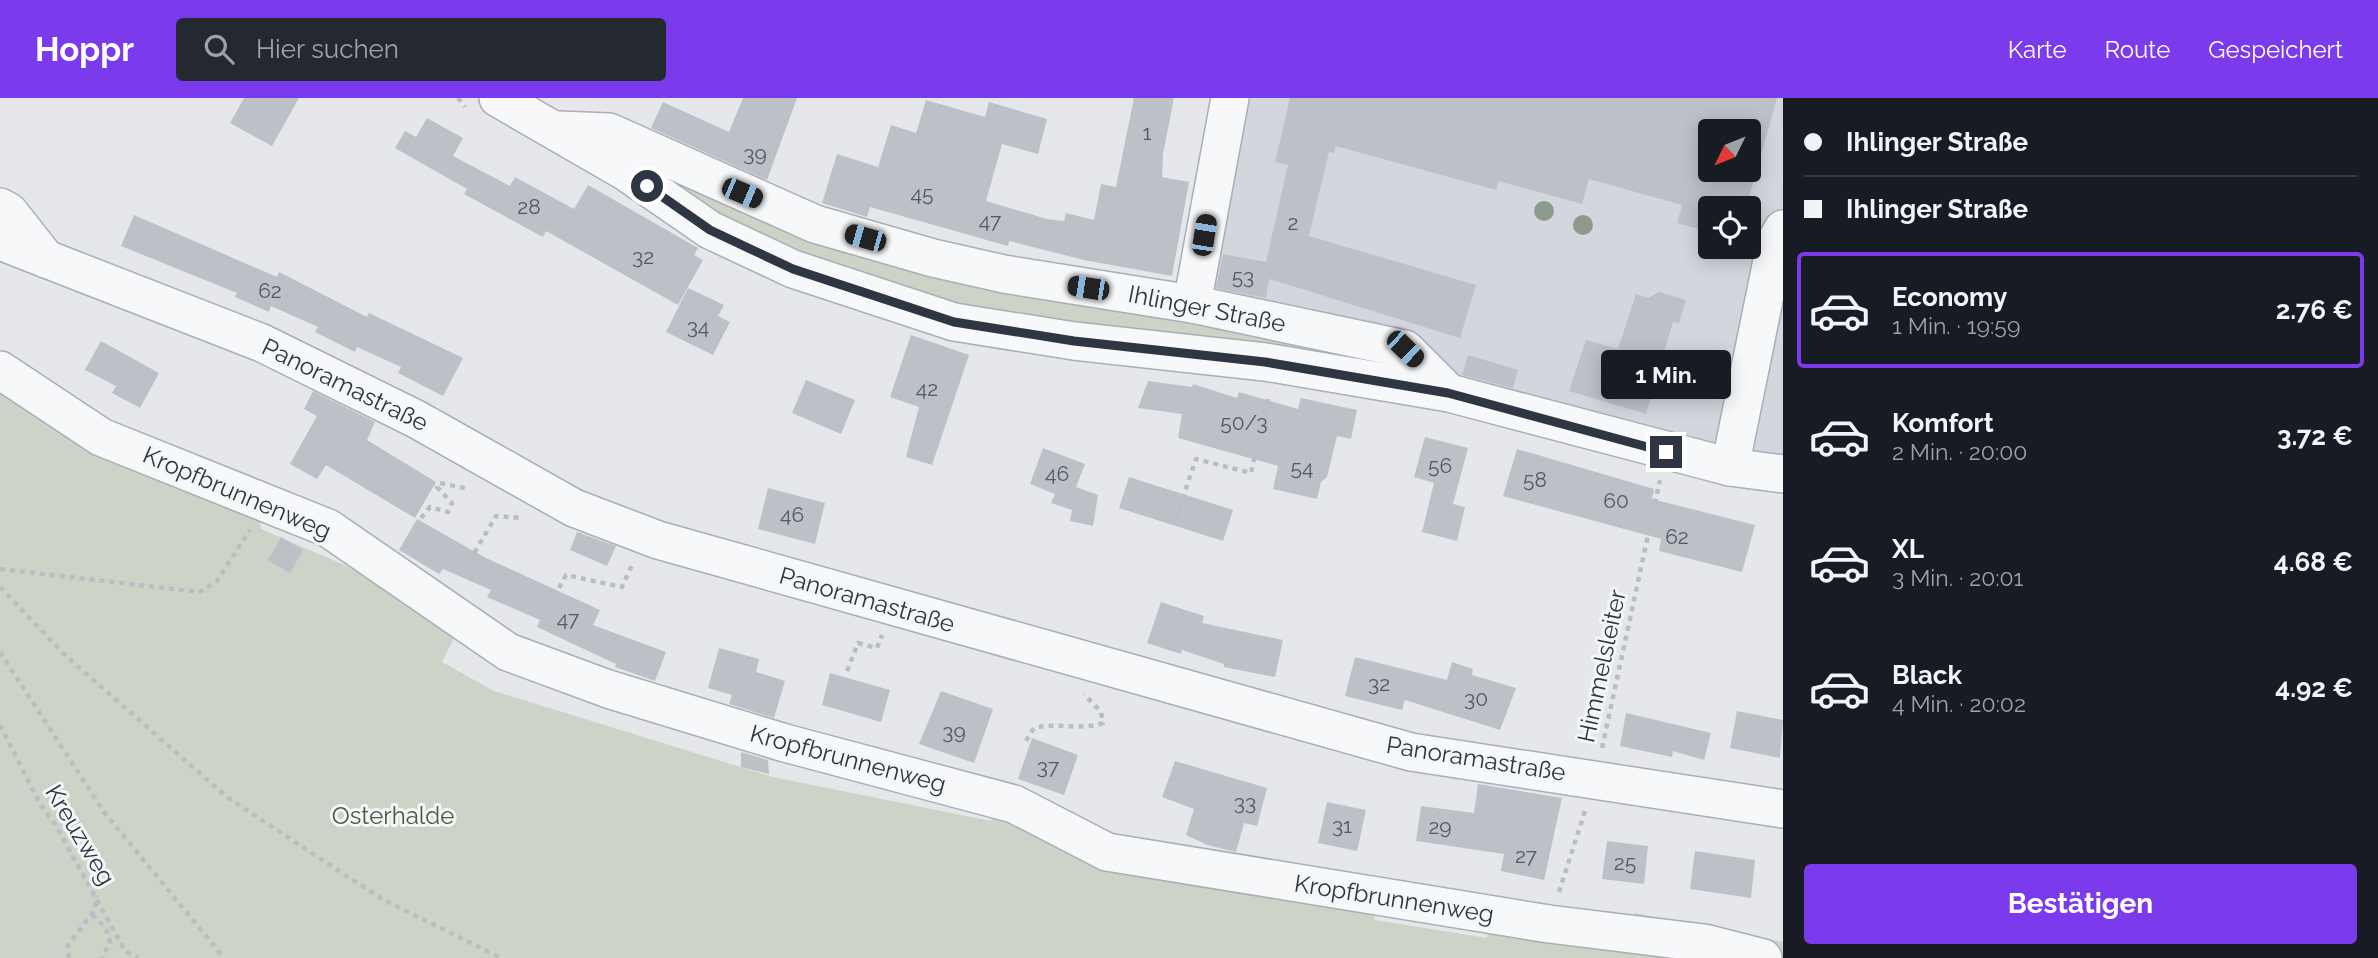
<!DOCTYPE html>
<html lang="de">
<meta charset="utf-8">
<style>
:root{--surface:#171b24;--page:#242831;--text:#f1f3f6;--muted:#9ea1a6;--line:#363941;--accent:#7c3aed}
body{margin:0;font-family:Raleway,sans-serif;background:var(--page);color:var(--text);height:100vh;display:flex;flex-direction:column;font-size:26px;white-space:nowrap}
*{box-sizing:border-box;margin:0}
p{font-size:23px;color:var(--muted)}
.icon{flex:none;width:38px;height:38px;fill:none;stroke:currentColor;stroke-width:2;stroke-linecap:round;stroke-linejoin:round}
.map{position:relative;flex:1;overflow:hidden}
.details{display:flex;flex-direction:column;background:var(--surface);width:595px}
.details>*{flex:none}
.hud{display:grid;align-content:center;height:154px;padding:0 21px;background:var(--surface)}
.needle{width:46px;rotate:227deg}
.buttons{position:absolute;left:1698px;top:21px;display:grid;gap:14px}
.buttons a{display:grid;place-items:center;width:63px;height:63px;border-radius:7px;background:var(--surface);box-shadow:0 4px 18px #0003;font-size:35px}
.end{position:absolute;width:32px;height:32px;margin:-16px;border:9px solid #2d3642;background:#fff;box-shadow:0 0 0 4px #fff}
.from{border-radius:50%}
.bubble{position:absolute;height:49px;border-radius:7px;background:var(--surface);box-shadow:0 4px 18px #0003;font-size:23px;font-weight:700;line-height:49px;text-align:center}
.car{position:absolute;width:21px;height:42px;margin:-21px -10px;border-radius:9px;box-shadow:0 0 5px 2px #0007;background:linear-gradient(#222 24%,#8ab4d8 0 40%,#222 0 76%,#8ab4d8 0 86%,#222 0)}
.hud b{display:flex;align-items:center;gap:24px;height:66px;font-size:26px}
.hud b+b{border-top:2px solid var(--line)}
.hud i{width:18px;height:18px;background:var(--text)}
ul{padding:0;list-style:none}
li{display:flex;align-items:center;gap:21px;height:116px;margin:0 14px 10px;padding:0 7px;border:4px solid transparent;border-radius:7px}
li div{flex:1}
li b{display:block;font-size:26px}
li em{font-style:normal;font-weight:700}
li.active{border-color:var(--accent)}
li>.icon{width:63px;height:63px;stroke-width:1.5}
.cta{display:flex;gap:14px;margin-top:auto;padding:14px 21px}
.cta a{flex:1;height:80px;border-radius:7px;background:var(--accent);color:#fff;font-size:28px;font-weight:700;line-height:80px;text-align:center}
header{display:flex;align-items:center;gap:42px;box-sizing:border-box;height:98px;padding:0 35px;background:var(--accent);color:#fff}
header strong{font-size:33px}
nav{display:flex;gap:38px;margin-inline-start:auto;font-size:24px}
.search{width:490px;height:63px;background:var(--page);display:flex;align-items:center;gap:18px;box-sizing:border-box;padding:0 24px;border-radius:7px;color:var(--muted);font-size:26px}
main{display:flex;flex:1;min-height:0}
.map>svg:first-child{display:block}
</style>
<header>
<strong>Hoppr</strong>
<div class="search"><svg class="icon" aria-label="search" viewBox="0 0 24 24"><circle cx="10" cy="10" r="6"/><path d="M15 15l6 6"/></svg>Hier suchen</div>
<nav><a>Karte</a><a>Route</a><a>Gespeichert</a></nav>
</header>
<main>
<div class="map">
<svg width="1783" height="860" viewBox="0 0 1783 860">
<rect width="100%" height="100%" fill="#e5e7eb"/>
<path fill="#d3d7dd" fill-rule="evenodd" d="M1246,0h537v360l-68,-9 -267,-71 -243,-82zM1710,33h38v39h-38zM1710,110h38v39h-38z"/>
<g fill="#cbd4c7">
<polygon points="615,49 1055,203 1208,228 1355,247 1406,273 1349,257 1272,246 1121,236 948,207 856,181 702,109"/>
<polygon points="0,283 259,420 261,431 372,479 455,538 442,564 494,593 773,679 991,723 999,703 1149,750 1371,804 1375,822 1487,840 1489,826 1626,846 1635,815 1783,844 1783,860 0,860"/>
</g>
<g fill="#bcc1c8" fill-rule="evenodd">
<polygon points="244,0 299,0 272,48 230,25"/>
<polygon points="743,0 797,0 767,82 651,30 663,4 729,34"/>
<polygon points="1134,0 1174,0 1163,56 1162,79 1189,84 1172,178 1084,162 1009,143 1008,148 870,109 867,119 822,105 837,56 878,69 891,27 916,35 926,2 985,19 989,4 1047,21 1038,56 1002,46 986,103 1047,121 1064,123 1066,115 1094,122 1101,86 1116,89"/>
<path d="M1290,0h487l-31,110h-36v24l-33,-9 5,-18 -93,-26 -7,25 -83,-23 -3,9 -160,-44 -2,7 -5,-1 -20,84 167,49 -16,53 -191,-59 -3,19 -50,-10 7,-34 43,8 22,-97 -13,-3zM1710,33h38v39h-38z"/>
<polygon points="427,20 463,40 453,58 510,88 515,79 574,111 588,87 698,150 694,157 703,162 678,207 546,133 543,139 464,96 467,91 395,50 405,33 416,39"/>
<polygon points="134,117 277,179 279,174 367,219 369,215 463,260 443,298 398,275 401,269 357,249 355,254 315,234 318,229 271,208 269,214 235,199 237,195 121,148"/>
<polygon points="688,190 724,207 718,218 730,224 713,257 666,234"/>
<polygon points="1659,194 1686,202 1679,225 1673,224 1646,316 1569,293 1586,242 1618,251 1636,196 1648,200"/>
<polygon points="911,237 969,257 932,367 906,359 919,309 890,299"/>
<polygon points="101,243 159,275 140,310 112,295 116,288 85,272"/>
<polygon points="1468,257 1518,272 1513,290 1462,277"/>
<polygon points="806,282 855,302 841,336 792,315"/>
<polygon points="1148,283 1192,289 1193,286 1237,300 1239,294 1298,311 1301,300 1357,312 1351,341 1337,338 1327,379 1321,384 1317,401 1273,391 1278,368 1178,340 1182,316 1138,310"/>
<polygon points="313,293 375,324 367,342 436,384 415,420 326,367 317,381 290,366 317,318 304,311"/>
<polygon points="1425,339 1468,350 1453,406 1465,409 1457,443 1422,434 1434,385 1414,379"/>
<polygon points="1043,350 1085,366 1076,389 1098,397 1093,428 1070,423 1072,412 1051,405 1055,396 1030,386"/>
<polygon points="1517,351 1654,391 1652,401 1755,427 1742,474 1659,453 1661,441 1503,398"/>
<polygon points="1129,379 1233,412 1223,443 1119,410"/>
<polygon points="768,390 825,405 815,446 758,431"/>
<polygon points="417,421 486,460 600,512 593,527 666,554 655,583 615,569 616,566 537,529 540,522 487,499 491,492 443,471 439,476 399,452"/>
<polygon points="577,434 616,448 607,468 570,452"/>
<polygon points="281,439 303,452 290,475 268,462"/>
<polygon points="1161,504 1204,518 1202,525 1283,542 1275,579 1224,569 1224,566 1182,552 1181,556 1147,545"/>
<polygon points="719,550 759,561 756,574 785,583 774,620 729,606 732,597 708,590"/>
<polygon points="1355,559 1447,582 1452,564 1473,571 1472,577 1516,590 1500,632 1405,602 1402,612 1345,598"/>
<polygon points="830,575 890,592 881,624 822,607"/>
<polygon points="941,593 993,611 974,665 919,646"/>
<polygon points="1737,613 1783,622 1780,660 1730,650"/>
<polygon points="1626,615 1711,635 1704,662 1673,653 1672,659 1620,648"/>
<polygon points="1032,640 1078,657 1064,697 1018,681"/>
<polygon points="741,654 768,662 769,676 741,669"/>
<polygon points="1175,663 1267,690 1257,728 1244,725 1236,754 1207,747 1186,737 1194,711 1162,699"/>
<polygon points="1478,686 1562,700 1544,782 1501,773 1504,756 1416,743 1421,708 1474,715"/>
<polygon points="1327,704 1366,712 1357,753 1318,745"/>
<polygon points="1607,743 1648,748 1644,786 1602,781"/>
<polygon points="1695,753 1755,762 1751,800 1690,791"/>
</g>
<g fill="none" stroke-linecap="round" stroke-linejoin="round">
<defs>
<g id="minor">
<polyline points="498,0 626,74 710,132 793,171 954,224 1074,243 1265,264 1449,295 1730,369 1783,376"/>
<polyline points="558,32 609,34 815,126 933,160 1004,176 1192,206 1405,251 1449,295"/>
<polyline points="0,109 9,114 46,161"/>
<polyline points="0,143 262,245 416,321 574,410 658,442 1411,654 1783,711"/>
<polyline points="1192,206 1230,0"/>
<polyline points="0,272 101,339 328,430 508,554 608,591 785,645 1014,706 1107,754 1549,826 1704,845 1763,860"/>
<polyline points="1730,369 1776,143 1783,131"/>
</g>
</defs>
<use href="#minor" stroke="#aaaeb5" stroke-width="40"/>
<g stroke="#babec3" stroke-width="4.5" stroke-dasharray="5 5" stroke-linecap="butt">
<polyline points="458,0 465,9"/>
<polyline points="421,420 430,409 448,414 452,405 437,389 440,385 469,391"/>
<polyline points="1176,420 1196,361 1251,375 1269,298"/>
<polyline points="0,471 200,494 217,483 250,432"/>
<polyline points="471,483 469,464 496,418 522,420"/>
<polyline points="0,489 66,558 228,700 382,801 501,860"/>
<polyline points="559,490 566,477 622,489 632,467"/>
<polyline points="0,554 104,714 224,860"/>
<polyline points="847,573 858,545 877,550 882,537"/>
<polyline points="0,627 40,706 55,726 125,853 138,860"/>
<path d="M1026,643l8,-13c23,-6 46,3 69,-5l-2,-11 -17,-18"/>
<polyline points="1602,650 1660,382"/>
<polyline points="1559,794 1585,713"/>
<polyline points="92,817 106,830 110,844 102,860"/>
<polyline points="69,860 68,847 94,813 97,798"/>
</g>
<use href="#minor" stroke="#f7f8fa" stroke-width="37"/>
</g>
<g fill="#8c9b8b">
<circle cx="1544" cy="113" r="10"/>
<circle cx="1583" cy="127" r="10"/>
</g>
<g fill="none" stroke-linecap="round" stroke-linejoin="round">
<polyline stroke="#2d3642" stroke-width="9" points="647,88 710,132 793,171 954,224 1074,243 1265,264 1448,295 1666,354"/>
</g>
<g text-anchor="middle" stroke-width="6" stroke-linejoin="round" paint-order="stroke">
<g font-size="21" fill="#515964">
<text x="1147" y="42">1</text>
<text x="755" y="63">39</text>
<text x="922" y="103">45</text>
<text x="529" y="116">28</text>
<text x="990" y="130">47</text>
<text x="1293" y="132">2</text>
<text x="643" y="166">32</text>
<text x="1243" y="186">53</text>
<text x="270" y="200">62</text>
<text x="698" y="236">34</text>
<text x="927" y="298">42</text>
<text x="1244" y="332">50/3</text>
<text x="1440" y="375">56</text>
<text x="1302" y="377">54</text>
<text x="1057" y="383">46</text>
<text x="1535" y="389">58</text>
<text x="1616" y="410">60</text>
<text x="792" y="424">46</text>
<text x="1677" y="446">62</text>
<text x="568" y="528">47</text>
<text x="1379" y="593">32</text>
<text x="1476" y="608">30</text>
<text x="954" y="641">39</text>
<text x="1048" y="676">37</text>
<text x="1245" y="712">33</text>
<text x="1342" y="735">31</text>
<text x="1440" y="736">29</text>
<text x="1526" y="765">27</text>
<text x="1625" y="772">25</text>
</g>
<g font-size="24" fill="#2d3642" stroke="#f4f6f8">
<text transform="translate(1207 211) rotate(11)" y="8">Ihlinger Straße</text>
<text transform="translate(345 287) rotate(26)" y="8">Panoramastraße</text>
<text transform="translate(237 395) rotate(23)" y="8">Kropfbrunnenweg</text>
<text transform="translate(867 502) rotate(16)" y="8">Panoramastraße</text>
<text transform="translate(1602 568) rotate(-78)" y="8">Himmelsleiter</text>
<text transform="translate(848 661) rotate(15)" y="8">Kropfbrunnenweg</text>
<text transform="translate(1476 661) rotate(9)" y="8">Panoramastraße</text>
<text transform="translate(80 737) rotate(59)" y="8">Kreuzweg</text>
<text transform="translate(1394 801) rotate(9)" y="8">Kropfbrunnenweg</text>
</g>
<g font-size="24" fill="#445d3c" stroke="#f4f6f8">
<text x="393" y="726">Osterhalde</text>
</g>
</g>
</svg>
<div class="buttons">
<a><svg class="needle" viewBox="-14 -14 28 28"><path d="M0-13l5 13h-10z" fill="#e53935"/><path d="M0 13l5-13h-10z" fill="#9ea1a6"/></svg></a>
<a><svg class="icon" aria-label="locate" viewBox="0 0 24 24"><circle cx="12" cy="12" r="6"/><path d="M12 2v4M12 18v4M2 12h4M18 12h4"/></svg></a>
</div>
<i class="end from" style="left:647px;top:88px"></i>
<i class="end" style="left:1666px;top:354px"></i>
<div class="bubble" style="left:1601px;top:252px;width:130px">1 Min.</div>
<i class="car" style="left:742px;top:95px;rotate:113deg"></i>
<i class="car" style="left:1204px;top:137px;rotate:9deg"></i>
<i class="car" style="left:865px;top:140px;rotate:286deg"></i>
<i class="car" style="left:1088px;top:190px;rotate:279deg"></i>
<i class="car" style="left:1405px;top:251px;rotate:134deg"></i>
</div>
<section class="details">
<div class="hud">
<b><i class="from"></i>Ihlinger Straße</b>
<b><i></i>Ihlinger Straße</b>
</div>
<ul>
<li class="active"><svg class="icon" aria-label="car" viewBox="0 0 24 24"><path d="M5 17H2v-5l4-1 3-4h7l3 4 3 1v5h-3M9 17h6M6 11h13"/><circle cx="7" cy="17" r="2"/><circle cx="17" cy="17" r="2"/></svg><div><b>Economy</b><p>1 Min. · 19:59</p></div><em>2.76 €</em></li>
<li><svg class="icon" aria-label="car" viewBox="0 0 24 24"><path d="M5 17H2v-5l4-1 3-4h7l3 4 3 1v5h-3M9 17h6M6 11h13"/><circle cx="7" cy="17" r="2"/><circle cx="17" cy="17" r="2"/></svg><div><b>Komfort</b><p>2 Min. · 20:00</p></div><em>3.72 €</em></li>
<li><svg class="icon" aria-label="car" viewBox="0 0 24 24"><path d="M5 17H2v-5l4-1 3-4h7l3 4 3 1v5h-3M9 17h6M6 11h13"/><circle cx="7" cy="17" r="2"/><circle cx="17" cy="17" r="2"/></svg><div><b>XL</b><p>3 Min. · 20:01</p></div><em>4.68 €</em></li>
<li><svg class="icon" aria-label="car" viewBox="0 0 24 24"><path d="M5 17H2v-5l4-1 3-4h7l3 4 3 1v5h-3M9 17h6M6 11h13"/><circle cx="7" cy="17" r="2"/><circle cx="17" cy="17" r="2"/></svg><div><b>Black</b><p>4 Min. · 20:02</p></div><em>4.92 €</em></li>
</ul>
<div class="cta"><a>Bestätigen</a></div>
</section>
</main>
